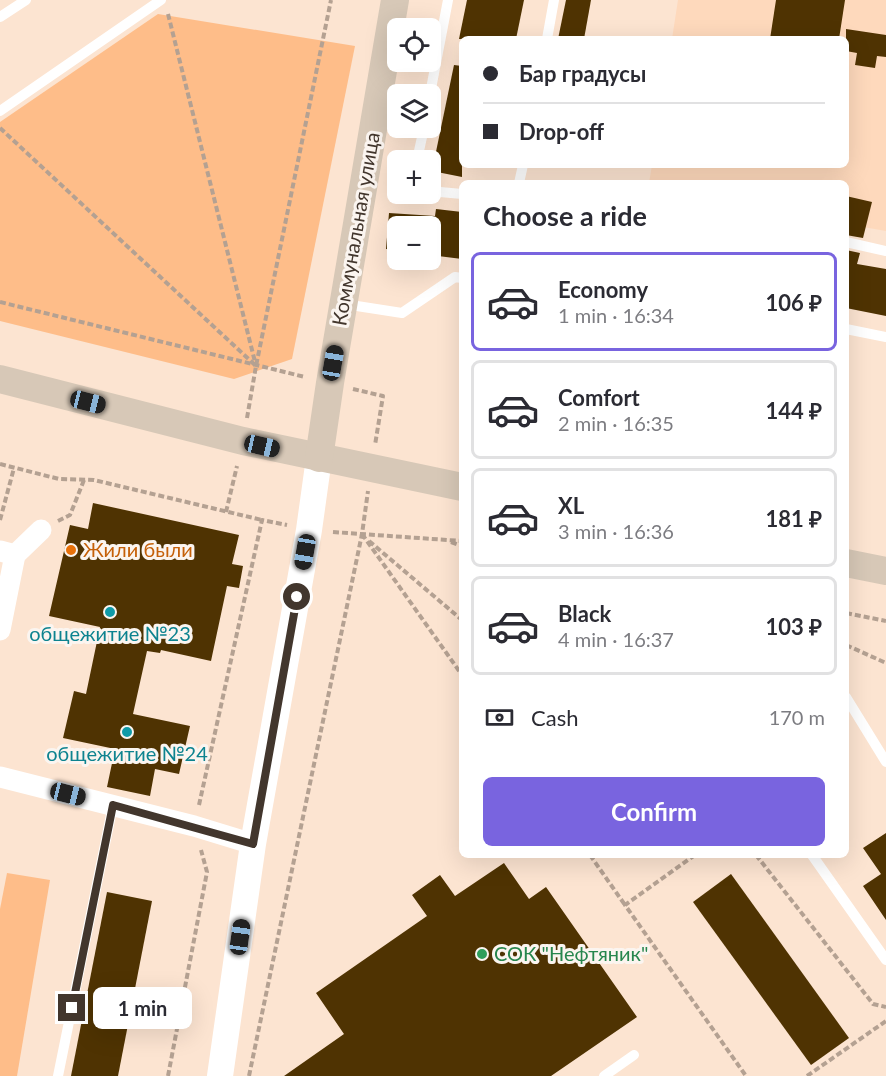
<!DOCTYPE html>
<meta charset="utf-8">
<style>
:root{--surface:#fff;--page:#f7f7f7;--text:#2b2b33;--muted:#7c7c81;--line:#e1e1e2;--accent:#7964df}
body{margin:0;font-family:Lato,sans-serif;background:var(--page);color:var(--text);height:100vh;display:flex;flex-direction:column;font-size:22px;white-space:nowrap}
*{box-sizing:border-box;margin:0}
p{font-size:20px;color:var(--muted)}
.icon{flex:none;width:33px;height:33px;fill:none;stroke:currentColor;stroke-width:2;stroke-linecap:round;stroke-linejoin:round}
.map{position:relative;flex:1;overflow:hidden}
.details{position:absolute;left:459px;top:180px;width:390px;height:678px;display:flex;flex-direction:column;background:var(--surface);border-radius:9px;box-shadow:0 6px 24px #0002}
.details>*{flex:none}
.top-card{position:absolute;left:459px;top:36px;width:390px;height:132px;border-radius:9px;box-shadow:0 6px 24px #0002;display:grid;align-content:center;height:132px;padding:0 24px;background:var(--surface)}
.tools{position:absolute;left:387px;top:18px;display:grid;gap:12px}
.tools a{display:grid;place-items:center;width:54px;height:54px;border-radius:9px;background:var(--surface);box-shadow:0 6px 24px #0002;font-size:30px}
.end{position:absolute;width:27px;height:27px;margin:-14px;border:8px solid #42362d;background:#fff;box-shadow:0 0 0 3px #fff}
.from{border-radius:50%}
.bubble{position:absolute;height:42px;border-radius:9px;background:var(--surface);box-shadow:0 6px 24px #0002;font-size:20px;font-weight:700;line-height:42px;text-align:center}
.car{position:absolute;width:18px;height:36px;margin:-18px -9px;border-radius:8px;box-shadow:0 0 4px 2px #0007;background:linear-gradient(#222 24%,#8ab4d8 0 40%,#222 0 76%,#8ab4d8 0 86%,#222 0)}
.top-card b{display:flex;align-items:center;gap:21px;height:57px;font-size:22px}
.top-card b+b{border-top:2px solid var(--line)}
.top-card i{width:15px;height:15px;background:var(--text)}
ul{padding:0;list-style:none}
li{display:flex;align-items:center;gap:18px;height:99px;margin:0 12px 9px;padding:0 12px;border:3px solid var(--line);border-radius:9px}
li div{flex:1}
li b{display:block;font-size:22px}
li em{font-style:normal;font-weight:700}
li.current{border-color:var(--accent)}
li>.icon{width:54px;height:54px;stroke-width:1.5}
h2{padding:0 24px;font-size:27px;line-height:72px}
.pay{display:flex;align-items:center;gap:15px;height:66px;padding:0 24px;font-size:22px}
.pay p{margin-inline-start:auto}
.primary-button{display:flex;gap:12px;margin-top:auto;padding:12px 24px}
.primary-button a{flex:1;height:69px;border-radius:9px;background:var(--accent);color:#fff;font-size:24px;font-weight:700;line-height:69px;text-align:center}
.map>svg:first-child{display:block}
</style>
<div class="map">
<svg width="886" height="1076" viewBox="0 0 886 1076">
<rect width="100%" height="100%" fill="#fce4d1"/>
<polygon fill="#fed9bc" points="678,0 886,0 886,231 846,224 846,183 649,183 652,165 846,165 846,39 672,39"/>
<g fill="#febd89">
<polygon points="158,14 355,46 292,359 234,379 0,321 0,122"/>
<polygon points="7,873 50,880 17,1076 0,1076 0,909"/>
</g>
<g fill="#4f3302">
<polygon points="467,0 524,0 516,39 459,39"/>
<polygon points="566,0 591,0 584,39 558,39"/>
<polygon points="776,0 845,0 839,39 770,39"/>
<polygon points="846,29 886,35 886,57 877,56 875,68 855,65 857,53 846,51"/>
<polygon points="454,65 462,66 462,177 432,171"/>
<polygon points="846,196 872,202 863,238 846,235"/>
<polygon points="436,209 462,212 462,259 430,255 430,226 398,226 398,250 386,249 389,213 435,216"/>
<polygon points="846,250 860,253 857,264 886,269 886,316 846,308"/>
<polygon points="93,503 239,535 232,564 243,566 239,588 227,586 211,661 161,650 160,653 147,651 133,714 190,726 179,774 155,769 150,796 107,787 115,749 63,738 74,691 86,694 100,627 49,616 70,525 88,529"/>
<polygon points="886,833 886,920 863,886 881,874 863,848"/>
<polygon points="504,863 529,899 546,887 637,1017 551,1076 284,1076 344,1034 316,993 427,916 412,895 440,875 455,896"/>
<polygon points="731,874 849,1038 811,1065 693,902"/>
<polygon points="107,892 152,901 118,1076 71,1076"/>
</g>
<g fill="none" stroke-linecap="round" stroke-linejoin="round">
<g stroke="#b4a192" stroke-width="4" stroke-dasharray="6 3" stroke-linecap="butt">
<polyline points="168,14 255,362"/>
<polyline points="0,128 255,365"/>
<polyline points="0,302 305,377"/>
<polyline points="353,389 383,396 375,445"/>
<polyline points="247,418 256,366 331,0"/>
<polyline points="0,464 59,479 94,480 262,520"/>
<polyline points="226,512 237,466"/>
<polyline points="0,520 14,468"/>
<polyline points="58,521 70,515 84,480"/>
<polyline points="333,532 462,541"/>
<polyline points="362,534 462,675"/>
<polyline points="369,541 462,620"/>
<polyline points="451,542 462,546"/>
<polyline points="846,613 886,621"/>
<polyline points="846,645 886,663"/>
<polyline points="199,805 262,520 287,525"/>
<polyline points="590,855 625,905"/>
<polyline points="695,855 625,905 746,1076"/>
<polyline points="756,855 873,1004 886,1007"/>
<polyline points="168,1076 207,872 201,850"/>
<polyline points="249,1076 362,534 368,491"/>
<polyline points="807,1076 886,1021"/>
</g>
<g stroke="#fff" stroke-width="10">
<polyline points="0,17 26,0"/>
<polyline points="547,39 554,0"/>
<polyline points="430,94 448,0"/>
<polyline points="0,111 161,0"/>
<polyline points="417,160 424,128"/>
<polyline points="519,183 523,165"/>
<polyline points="440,192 462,194"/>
<polyline points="846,242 886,251"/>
<polyline points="344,304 402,313 455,277 462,278"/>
<polyline points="846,329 886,337"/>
<polyline points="846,697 886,762"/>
<polyline points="812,855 886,960"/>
<polyline points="58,1076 113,805"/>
<polyline points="604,1076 634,1055"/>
</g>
<g stroke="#fff" stroke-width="21">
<polyline points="0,551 15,555 0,630"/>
<polyline points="15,555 41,530"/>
<polyline points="0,777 194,826 253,844"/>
</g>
<polyline stroke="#fff" stroke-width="26" points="220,1076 253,844 309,530 319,458"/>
<g stroke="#d7c8b7" stroke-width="28">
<polyline points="0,379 243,441 462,487"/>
<polyline points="319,458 330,383 395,0"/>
<polyline points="846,563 886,571"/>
</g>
</g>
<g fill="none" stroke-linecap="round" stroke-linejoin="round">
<polyline stroke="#42362d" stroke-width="8" points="72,1008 113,805 253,844 297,597"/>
</g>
<circle fill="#e8710a" stroke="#fbf5f0" stroke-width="2" cx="71" cy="550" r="6"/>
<g fill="#0f9aa8" stroke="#fbf5f0" stroke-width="2">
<circle cx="110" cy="612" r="6"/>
<circle cx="127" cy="732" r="6"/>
</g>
<circle fill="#2e9e5b" stroke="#fbf5f0" stroke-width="2" cx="482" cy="954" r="6"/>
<g text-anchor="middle" stroke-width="6" stroke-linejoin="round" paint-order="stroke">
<g font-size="20" fill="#42362d" stroke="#fbf5f0">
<text transform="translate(356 229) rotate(-80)" y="7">Коммунальная улица</text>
</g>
<g font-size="20" fill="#c56008" stroke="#fbf5f0" text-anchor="start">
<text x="83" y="557">Жили были</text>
</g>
<g font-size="20" fill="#0d838f" stroke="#fbf5f0">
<text x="110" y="641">общежитие №23</text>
<text x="127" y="761">общежитие №24</text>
</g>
<g font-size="20" fill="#27864d" stroke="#fbf5f0" text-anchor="start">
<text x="494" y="961">СОК "Нефтяник"</text>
</g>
</g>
</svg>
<div class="tools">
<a><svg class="icon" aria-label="locate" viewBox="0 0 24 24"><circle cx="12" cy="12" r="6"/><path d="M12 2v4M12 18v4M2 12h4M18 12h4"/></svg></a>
<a><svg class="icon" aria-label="layers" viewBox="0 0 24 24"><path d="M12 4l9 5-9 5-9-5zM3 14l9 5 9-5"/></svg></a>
<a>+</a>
<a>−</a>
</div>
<i class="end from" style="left:297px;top:597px"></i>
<i class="end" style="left:72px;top:1008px"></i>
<div class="bubble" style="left:93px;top:987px;width:99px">1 min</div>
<i class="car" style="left:333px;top:363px;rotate:10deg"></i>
<i class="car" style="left:88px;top:402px;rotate:104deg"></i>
<i class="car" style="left:262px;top:446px;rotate:103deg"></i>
<i class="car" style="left:305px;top:552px;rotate:190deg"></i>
<i class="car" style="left:68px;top:794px;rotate:104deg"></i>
<i class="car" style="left:240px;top:937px;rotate:8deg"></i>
<div class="top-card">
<b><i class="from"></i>Бар градусы</b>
<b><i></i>Drop-off</b>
</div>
<section class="details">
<h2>Choose a ride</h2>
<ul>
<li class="current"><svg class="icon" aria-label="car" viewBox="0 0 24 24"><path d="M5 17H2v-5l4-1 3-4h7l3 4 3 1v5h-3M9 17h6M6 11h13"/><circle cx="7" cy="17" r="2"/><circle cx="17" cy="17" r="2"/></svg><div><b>Economy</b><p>1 min · 16:34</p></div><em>106 ₽</em></li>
<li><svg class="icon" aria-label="car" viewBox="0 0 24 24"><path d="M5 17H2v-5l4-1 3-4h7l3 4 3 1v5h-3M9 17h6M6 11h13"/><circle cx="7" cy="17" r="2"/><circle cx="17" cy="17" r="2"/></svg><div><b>Comfort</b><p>2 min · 16:35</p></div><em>144 ₽</em></li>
<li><svg class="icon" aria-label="car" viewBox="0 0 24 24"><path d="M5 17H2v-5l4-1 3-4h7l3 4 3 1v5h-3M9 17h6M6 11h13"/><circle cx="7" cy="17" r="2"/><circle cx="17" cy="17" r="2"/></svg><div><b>XL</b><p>3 min · 16:36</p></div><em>181 ₽</em></li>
<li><svg class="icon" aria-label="car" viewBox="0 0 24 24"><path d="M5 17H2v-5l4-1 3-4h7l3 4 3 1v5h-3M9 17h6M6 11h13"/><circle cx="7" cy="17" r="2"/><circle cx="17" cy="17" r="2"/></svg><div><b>Black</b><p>4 min · 16:37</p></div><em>103 ₽</em></li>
</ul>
<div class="pay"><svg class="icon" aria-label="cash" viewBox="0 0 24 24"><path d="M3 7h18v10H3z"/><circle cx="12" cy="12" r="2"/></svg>Cash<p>170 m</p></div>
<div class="primary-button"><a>Confirm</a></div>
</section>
</div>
